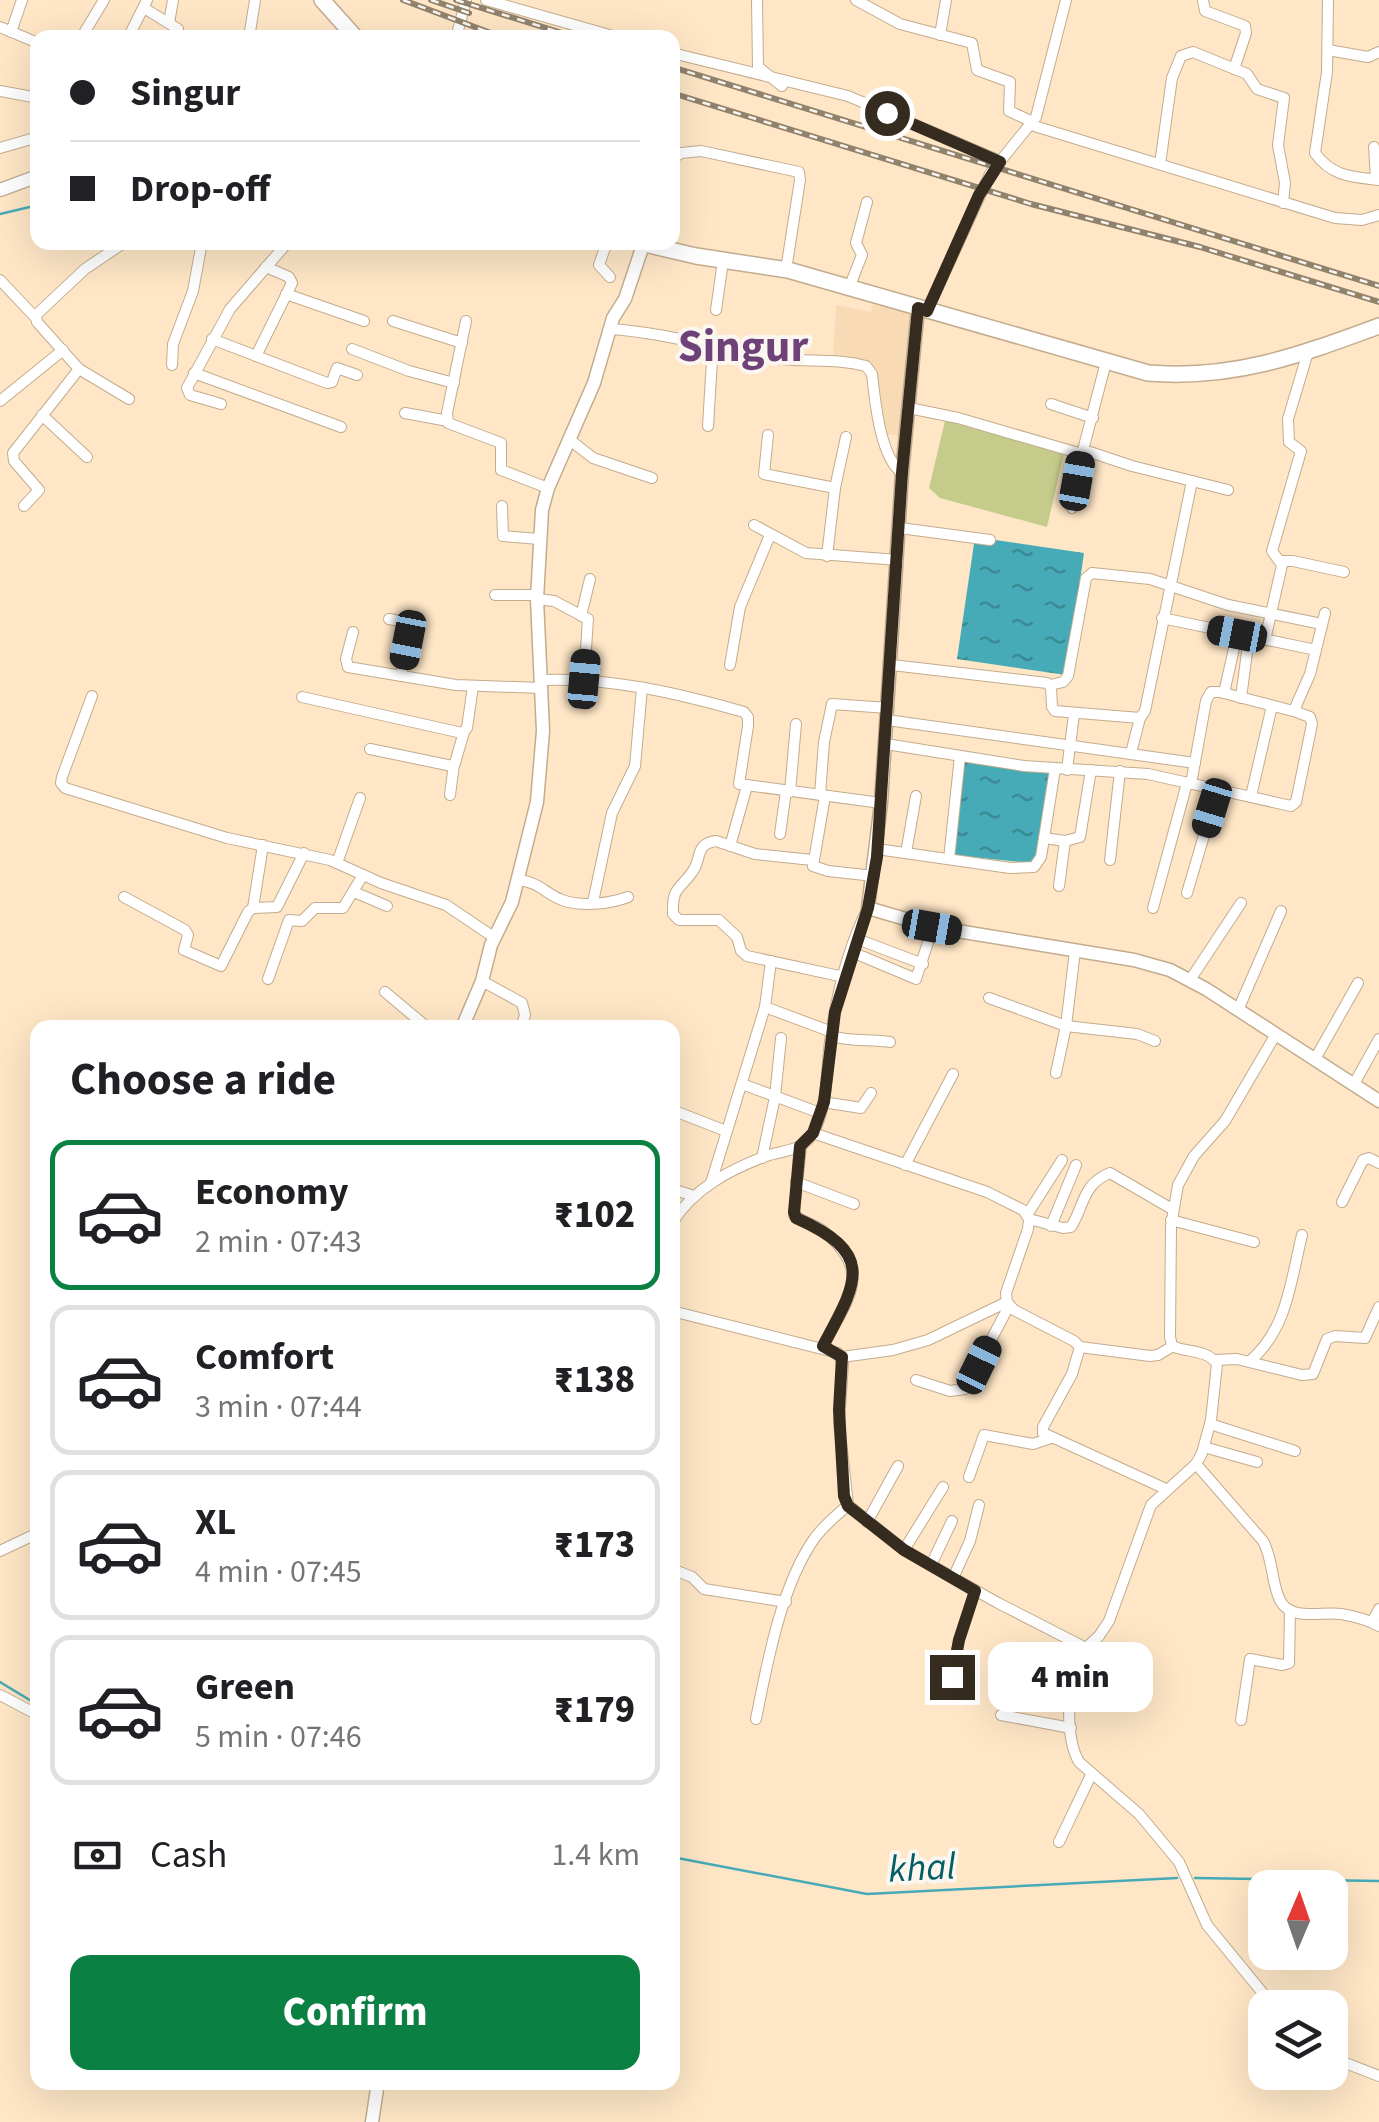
<!DOCTYPE html>
<meta charset="utf-8">
<style>
:root{--surface:#fff;--page:#f6f6f6;--text:#202124;--muted:#757577;--line:#e0e0e0;--accent:#0b8043}
body{margin:0;font-family:"Source Sans 3",sans-serif;background:var(--page);color:var(--text);height:100vh;display:flex;flex-direction:column;font-size:38px;white-space:nowrap}
*{box-sizing:border-box;margin:0}
p{font-size:32px;color:var(--muted)}
.icon{flex:none;width:55px;height:55px;fill:none;stroke:currentColor;stroke-width:2;stroke-linecap:round;stroke-linejoin:round}
.map{position:relative;flex:1;overflow:hidden}
.details{position:absolute;left:30px;top:1020px;width:650px;height:1070px;display:flex;flex-direction:column;background:var(--surface);border-radius:20px;box-shadow:0 10px 40px #0002}
.details>*{flex:none}
.guide{position:absolute;left:30px;top:30px;width:650px;height:220px;border-radius:20px;box-shadow:0 10px 40px #0002;display:grid;align-content:center;height:220px;padding:0 40px;background:var(--surface)}
.needle{width:65px;rotate:2deg}
.controls{position:absolute;left:1248px;top:1870px;display:grid;gap:20px}
.controls a{display:grid;place-items:center;width:100px;height:100px;border-radius:20px;background:var(--surface);box-shadow:0 10px 40px #0002;font-size:50px}
.end{position:absolute;width:45px;height:45px;margin:-22px;border:12px solid #352c1f;background:#fff;box-shadow:0 0 0 5px #fff}
.from{border-radius:50%}
.bubble{position:absolute;height:70px;border-radius:20px;background:var(--surface);box-shadow:0 10px 40px #0002;font-size:32px;font-weight:800;line-height:70px;text-align:center}
.car{position:absolute;width:30px;height:60px;margin:-30px -15px;border-radius:12px;box-shadow:0 0 8px 2px #0007;background:linear-gradient(#222 24%,#8ab4d8 0 40%,#222 0 76%,#8ab4d8 0 86%,#222 0)}
.guide b{display:flex;align-items:center;gap:35px;height:95px;font-size:38px}
.guide b+b{border-top:2px solid var(--line)}
.guide i{width:25px;height:25px;background:var(--text)}
ul{padding:0;list-style:none}
li{display:flex;align-items:center;gap:30px;height:150px;margin:0 20px 15px;padding:0 20px;border:5px solid var(--line);border-radius:20px}
li div{flex:1}
li b{display:block;font-size:38px}
li em{font-style:normal;font-weight:800}
li.current{border-color:var(--accent)}
li>.icon{width:90px;height:90px;stroke-width:1.5}
h2{padding:0 40px;font-size:45px;line-height:120px}
.pay{display:flex;align-items:center;gap:25px;height:110px;padding:0 40px;font-size:38px}
.pay p{margin-inline-start:auto}
.button{display:flex;gap:20px;margin-top:auto;padding:20px 40px}
.button a{flex:1;height:115px;border-radius:20px;background:var(--accent);color:#fff;font-size:40px;font-weight:800;line-height:115px;text-align:center}
.map>svg:first-child{display:block}
</style>
<div class="map">
<svg width="1379" height="2122" viewBox="0 0 1379 2122">
<defs>
<pattern id="water-ripples" width="26" height="14" patternUnits="userSpaceOnUse" patternTransform="scale(2.5)"><rect width="26" height="14" fill="#46abb7"/><path d="M2 4q2-2 4 0t4 0M15 11q2-2 4 0t4 0" fill="none" stroke="#3b8b94"/></pattern>
</defs>
<rect width="100%" height="100%" fill="#fee6c6"/>
<polygon fill="#f8dbb5" points="836,305 871,312 872,305 892,307 910,312 898,436 885,434 873,368 833,357"/>
<polygon fill="#c5cc8b" points="946,417 1066,445 1047,527 940,498 929,488"/>
<g fill="url(#water-ripples)">
<polygon points="975,537 1084,553 1066,675 957,659"/>
<polygon points="960,762 1050,770 1041,864 952,855"/>
</g>
<g fill="none" stroke-linecap="round" stroke-linejoin="round">
<g stroke="#46abb7" stroke-width="2.5">
<polyline points="0,214 38,205"/>
<polyline points="0,1682 38,1705"/>
<polyline points="672,1857 867,1894 1177,1878"/>
<polyline points="1195,1878 1379,1881"/>
</g>
<defs>
<g id="minor">
<polyline points="486,0 620,38"/>
<polyline points="757,0 758,67 782,86"/>
<polyline points="856,0 900,24 972,43 977,70 1010,82 1009,111 1033,122"/>
<polyline points="1203,0 1205,11 1245,26 1246,33 1234,69"/>
<path d="M1328,0l-1,72 -12,81c17,24 38,24 64,27"/>
<polyline points="144,8 178,29"/>
<polyline points="169,23 173,0"/>
<polyline points="0,27 38,43"/>
<polyline points="11,32 22,0"/>
<polyline points="940,35 946,0"/>
<polyline points="81,38 104,0"/>
<polyline points="128,38 147,0"/>
<polyline points="249,38 255,0"/>
<polyline points="456,38 466,0"/>
<polyline points="1328,50 1368,57 1379,52"/>
<polyline points="672,53 848,96 1000,161"/>
<polyline points="0,91 38,98"/>
<polyline points="1031,125 1335,218 1362,220 1379,215"/>
<polyline points="1374,147 1376,179"/>
<polyline points="0,148 38,137"/>
<polyline points="672,159 681,153 701,151 799,172 800,180 786,270"/>
<polyline points="1160,164 1172,78 1181,56 1193,52 1247,74 1257,89 1284,98 1278,145 1285,183 1283,203"/>
<polyline points="607,242 599,265 610,277"/>
<polyline points="0,280 35,317"/>
<polyline points="849,288 862,255 856,243 867,202"/>
<polyline points="286,294 364,321"/>
<polyline points="716,310 723,261"/>
<polyline points="927,311 990,174 1036,117 1066,0"/>
<polyline points="393,321 462,343"/>
<polyline points="466,321 447,413 448,423 501,443 501,470 548,488"/>
<path d="M611,329c58,4 113,22 170,30 29,3 56,-1 85,7l6,8c3,27 8,83 30,99"/>
<polyline points="212,339 327,383 332,382 337,368 357,375"/>
<polyline points="352,349 409,371 454,383"/>
<polyline points="256,356 292,283 289,277 266,267"/>
<polyline points="172,365 173,344 193,291 202,242"/>
<polyline points="79,369 129,399"/>
<polyline points="194,373 341,427"/>
<polyline points="0,401 63,350"/>
<polyline points="221,404 190,395 187,388 230,309 288,242"/>
<polyline points="1051,404 1093,418"/>
<polyline points="909,408 958,418 1082,454 1090,452 1132,466 1228,490"/>
<polyline points="405,413 448,421"/>
<polyline points="42,415 87,457"/>
<polyline points="708,426 713,344"/>
<polyline points="768,435 764,474 835,488"/>
<polyline points="570,440 593,458 652,478"/>
<polyline points="24,506 39,490 14,461 13,453 79,369 37,322 36,315 85,269 125,242"/>
<polyline points="502,506 503,536 539,539"/>
<polyline points="1072,508 1082,454 1106,362"/>
<polyline points="754,525 806,553 898,560"/>
<polyline points="900,528 990,540"/>
<polyline points="827,556 835,488 846,437"/>
<polyline points="1281,561 1293,561 1344,572"/>
<polyline points="495,595 537,595"/>
<polyline points="537,599 554,601 588,619 584,679"/>
<polyline points="581,616 590,579"/>
<polyline points="1162,618 1316,650"/>
<polyline points="389,619 405,622 410,627 401,676"/>
<polyline points="353,632 346,659 348,667 456,685 541,688"/>
<polyline points="1265,640 1282,565 1272,551 1301,451 1289,442 1288,419 1308,352"/>
<polyline points="730,665 740,607 770,535"/>
<polyline points="892,665 1047,683 1051,687 1052,707 1055,711 1140,718 1145,711 1192,481"/>
<path d="M541,680c69,-3 136,13 203,32l4,5v9l-9,58 142,19"/>
<polyline points="1050,685 1063,682 1068,676 1086,578 1092,573 1150,579 1228,605 1322,624"/>
<polyline points="1224,693 1237,635"/>
<polyline points="92,696 62,777 61,783 65,788 227,838 330,860 381,883 446,905 495,938"/>
<polyline points="302,697 462,733 467,728 473,686"/>
<polyline points="1241,698 1249,637"/>
<polyline points="887,720 1195,763"/>
<polyline points="886,744 1024,766 1148,774 1291,806 1296,802 1312,724 1310,717 1299,713 1295,708 1310,674 1325,613"/>
<polyline points="370,749 452,766 455,763 464,732"/>
<polyline points="1131,753 1140,718"/>
<polyline points="1067,770 1074,714"/>
<polyline points="1191,784 1206,701 1211,692 1220,692 1297,712"/>
<polyline points="790,792 796,724"/>
<polyline points="450,795 454,764"/>
<polyline points="820,795 824,742 832,704 888,708"/>
<polyline points="825,796 813,866 828,871 874,876"/>
<polyline points="1251,796 1272,706"/>
<polyline points="780,834 786,791"/>
<polyline points="1044,838 1065,841 1080,837 1091,770"/>
<polyline points="730,846 747,786"/>
<polyline points="877,849 1010,868 1034,867 1041,857 1055,769"/>
<polyline points="906,853 916,796"/>
<polyline points="949,859 960,756"/>
<path d="M812,860l-57,-6 -39,-13c-21,3 -14,16 -23,30 -13,19 -21,15 -20,43l6,6h40l18,17 4,14 6,5 97,21"/>
<polyline points="1110,860 1120,771"/>
<polyline points="337,863 360,798"/>
<path d="M519,880c22,3 25,13 43,20 19,7 47,4 66,-3"/>
<polyline points="1059,886 1065,841"/>
<polyline points="354,892 387,906"/>
<polyline points="1187,893 1218,788"/>
<polyline points="124,897 185,930 188,935 184,950 221,966 248,912 253,908 277,907 304,853"/>
<polyline points="593,902 612,813 635,766 642,688"/>
<polyline points="253,908 263,845"/>
<polyline points="1153,908 1187,783"/>
<polyline points="857,939 923,964"/>
<polyline points="852,952 916,979 933,927"/>
<polyline points="268,979 289,920 302,921 315,908 343,908 363,875"/>
<polyline points="1190,980 1241,903"/>
<polyline points="482,981 522,1003 525,1015 521,1028"/>
<polyline points="385,992 428,1028"/>
<polyline points="989,998 1066,1026 1137,1034 1155,1041"/>
<polyline points="765,1007 832,1032"/>
<polyline points="1238,1010 1281,911"/>
<path d="M831,1036c21,6 38,3 59,6"/>
<polyline points="1315,1059 1358,983"/>
<polyline points="1056,1073 1066,1026 1075,951"/>
<polyline points="742,1084 820,1113"/>
<polyline points="1354,1084 1379,1039"/>
<polyline points="823,1102 861,1108 871,1093"/>
<polyline points="672,1110 726,1131"/>
<polyline points="813,1133 987,1192 1023,1210 1029,1219 1028,1229 1006,1293 1007,1302 1014,1310 1074,1341 1080,1347 1072,1374 1043,1427 1043,1433 1166,1489"/>
<path d="M801,1146l-7,69c9,7 19,9 28,15 53,42 26,68 1,116"/>
<polyline points="762,1158 775,1097 781,1038"/>
<polyline points="905,1165 953,1074"/>
<polyline points="796,1182 854,1204"/>
<polyline points="711,1183 765,1007 771,961"/>
<polyline points="672,1189 694,1196"/>
<polyline points="1342,1202 1363,1160 1369,1158 1379,1163"/>
<polyline points="1027,1215 1062,1160"/>
<path d="M1029,1219l34,9 8,-1c13,-20 11,-43 39,-54l62,36"/>
<polyline points="1171,1220 1254,1242"/>
<path d="M672,1223c21,-34 57,-53 94,-67 17,-6 36,-4 47,-23 15,-26 13,-61 17,-91 6,-44 18,-95 38,-134"/>
<polyline points="1051,1226 1076,1165"/>
<polyline points="672,1311 838,1353 843,1363 839,1423 848,1505 904,1550 998,1603 1084,1647"/>
<polyline points="1080,1347 1150,1356 1158,1355 1173,1346"/>
<polyline points="842,1357 893,1350 928,1340 1007,1302"/>
<polyline points="1215,1360 1237,1359 1302,1375 1313,1374 1327,1339 1335,1336 1365,1338 1379,1307"/>
<path d="M1250,1361c37,-31 41,-81 52,-126"/>
<polyline points="916,1380 950,1391 965,1389 1009,1306"/>
<polyline points="1210,1424 1295,1451"/>
<polyline points="1204,1447 1257,1462"/>
<path d="M1196,1464l67,77c11,20 8,44 18,61 11,19 42,9 60,12 12,2 27,6 38,12"/>
<polyline points="969,1477 984,1435 1033,1444 1051,1438"/>
<polyline points="867,1522 898,1466"/>
<polyline points="904,1550 943,1487"/>
<polyline points="0,1551 38,1533"/>
<polyline points="931,1565 952,1521"/>
<polyline points="672,1569 692,1577 704,1589 786,1602"/>
<polyline points="953,1578 970,1541 979,1505"/>
<polyline points="1372,1622 1379,1609"/>
<polyline points="0,1695 38,1715"/>
<polyline points="949,1698 959,1640 975,1591"/>
<polyline points="1001,1715 1071,1728"/>
<path d="M756,1719c11,-55 25,-133 58,-180 9,-13 22,-23 34,-34"/>
<polyline points="1241,1720 1250,1659 1282,1665 1289,1663 1290,1610"/>
<polyline points="1059,1842 1091,1775"/>
<path d="M1275,2008l-68,-83 -28,-63 -40,-48 -60,-52c-15,-26 -10,-75 -4,-104l24,-22 10,-15 42,-116 45,-41 6,-11 9,-33 6,-56c-10,-15 -30,-11 -45,-18l-2,-9 1,-111 7,-41 16,-29 31,-35 51,-87"/>
<polyline points="1330,2057 1379,2076"/>
</g>
<g id="tertiary">
<polyline points="0,190 38,176"/>
<polyline points="918,308 902,473 881,803 868,908 933,927 1134,960 1170,970 1206,989 1379,1101"/>
<polyline points="462,1028 482,981 491,945 512,902 537,802 543,731 537,599 542,510 548,488 594,383 613,318 625,299 643,245"/>
<polyline points="372,2122 378,2082"/>
</g>
<g id="secondary">
<polyline points="322,0 356,38"/>
<path d="M636,242l60,14 92,14 360,103c86,7 152,-18 231,-47"/>
</g>
</defs>
<use href="#minor" stroke="#c3ac8e" stroke-width="12"/>
<use href="#tertiary" stroke="#c3ac8e" stroke-width="15"/>
<use href="#secondary" stroke="#c3ac8e" stroke-width="18"/>
<use href="#minor" stroke="#fff" stroke-width="10"/>
<use href="#tertiary" stroke="#fff" stroke-width="12"/>
<use href="#secondary" stroke="#fff" stroke-width="15"/>
<defs>
<g id="rail">
<polyline points="403,0 504,38"/>
<polyline points="431,0 469,13"/>
<polyline points="456,0 578,38"/>
<polyline points="672,67 1379,286"/>
<polyline points="672,93 1031,204 1200,247 1379,302"/>
</g>
</defs>
<use href="#rail" stroke="#91826c" stroke-width="6"/>
<use href="#rail" stroke="#fbf6f0" stroke-width="2.5" stroke-dasharray="8" stroke-linecap="butt"/>
</g>
<g fill="none" stroke-linecap="round" stroke-linejoin="round">
<path stroke="#352c1f" stroke-width="12" d="M887,113l113,49 -21,33 -52,116 -9,-3 -16,165 -25,384 -9,51 -33,104 -11,90 -11,31 -13,13 -6,66 2,6c81,36 61,64 27,128l19,11 -3,53 5,86 4,10 56,44 71,41 -16,49 -7,37"/>
</g>
<g text-anchor="middle" stroke-width="8" stroke-linejoin="round" paint-order="stroke">
<g font-size="38" font-style="italic" fill="#035e67" stroke="#fbf6f0">
<text transform="translate(922 1867) rotate(-3)" y="13">khal</text>
</g>
<g font-size="45" font-weight="bold" fill="#6e4279" stroke="#fbf6f0">
<text x="743" y="361">Singur</text>
</g>
</g>
</svg>
<div class="controls">
<a><svg class="needle" viewBox="-14 -14 28 28"><path d="M0-13l5 13h-10z" fill="#e53935"/><path d="M0 13l5-13h-10z" fill="#757577"/></svg></a>
<a><svg class="icon" aria-label="layers" viewBox="0 0 24 24"><path d="M12 4l9 5-9 5-9-5zM3 14l9 5 9-5"/></svg></a>
</div>
<i class="end from" style="left:887px;top:113px"></i>
<i class="end" style="left:952px;top:1677px"></i>
<div class="bubble" style="left:988px;top:1642px;width:165px">4 min</div>
<i class="car" style="left:1077px;top:481px;rotate:10deg"></i>
<i class="car" style="left:1237px;top:634px;rotate:281deg"></i>
<i class="car" style="left:408px;top:640px;rotate:191deg"></i>
<i class="car" style="left:584px;top:679px;rotate:5deg"></i>
<i class="car" style="left:1212px;top:808px;rotate:197deg"></i>
<i class="car" style="left:932px;top:927px;rotate:100deg"></i>
<i class="car" style="left:979px;top:1365px;rotate:26deg"></i>
<div class="guide">
<b><i class="from"></i>Singur</b>
<b><i></i>Drop-off</b>
</div>
<section class="details">
<h2>Choose a ride</h2>
<ul>
<li class="current"><svg class="icon" aria-label="car" viewBox="0 0 24 24"><path d="M5 17H2v-5l4-1 3-4h7l3 4 3 1v5h-3M9 17h6M6 11h13"/><circle cx="7" cy="17" r="2"/><circle cx="17" cy="17" r="2"/></svg><div><b>Economy</b><p>2 min · 07:43</p></div><em>₹102</em></li>
<li><svg class="icon" aria-label="car" viewBox="0 0 24 24"><path d="M5 17H2v-5l4-1 3-4h7l3 4 3 1v5h-3M9 17h6M6 11h13"/><circle cx="7" cy="17" r="2"/><circle cx="17" cy="17" r="2"/></svg><div><b>Comfort</b><p>3 min · 07:44</p></div><em>₹138</em></li>
<li><svg class="icon" aria-label="car" viewBox="0 0 24 24"><path d="M5 17H2v-5l4-1 3-4h7l3 4 3 1v5h-3M9 17h6M6 11h13"/><circle cx="7" cy="17" r="2"/><circle cx="17" cy="17" r="2"/></svg><div><b>XL</b><p>4 min · 07:45</p></div><em>₹173</em></li>
<li><svg class="icon" aria-label="car" viewBox="0 0 24 24"><path d="M5 17H2v-5l4-1 3-4h7l3 4 3 1v5h-3M9 17h6M6 11h13"/><circle cx="7" cy="17" r="2"/><circle cx="17" cy="17" r="2"/></svg><div><b>Green</b><p>5 min · 07:46</p></div><em>₹179</em></li>
</ul>
<div class="pay"><svg class="icon" aria-label="cash" viewBox="0 0 24 24"><path d="M3 7h18v10H3z"/><circle cx="12" cy="12" r="2"/></svg>Cash<p>1.4 km</p></div>
<div class="button"><a>Confirm</a></div>
</section>
</div>
